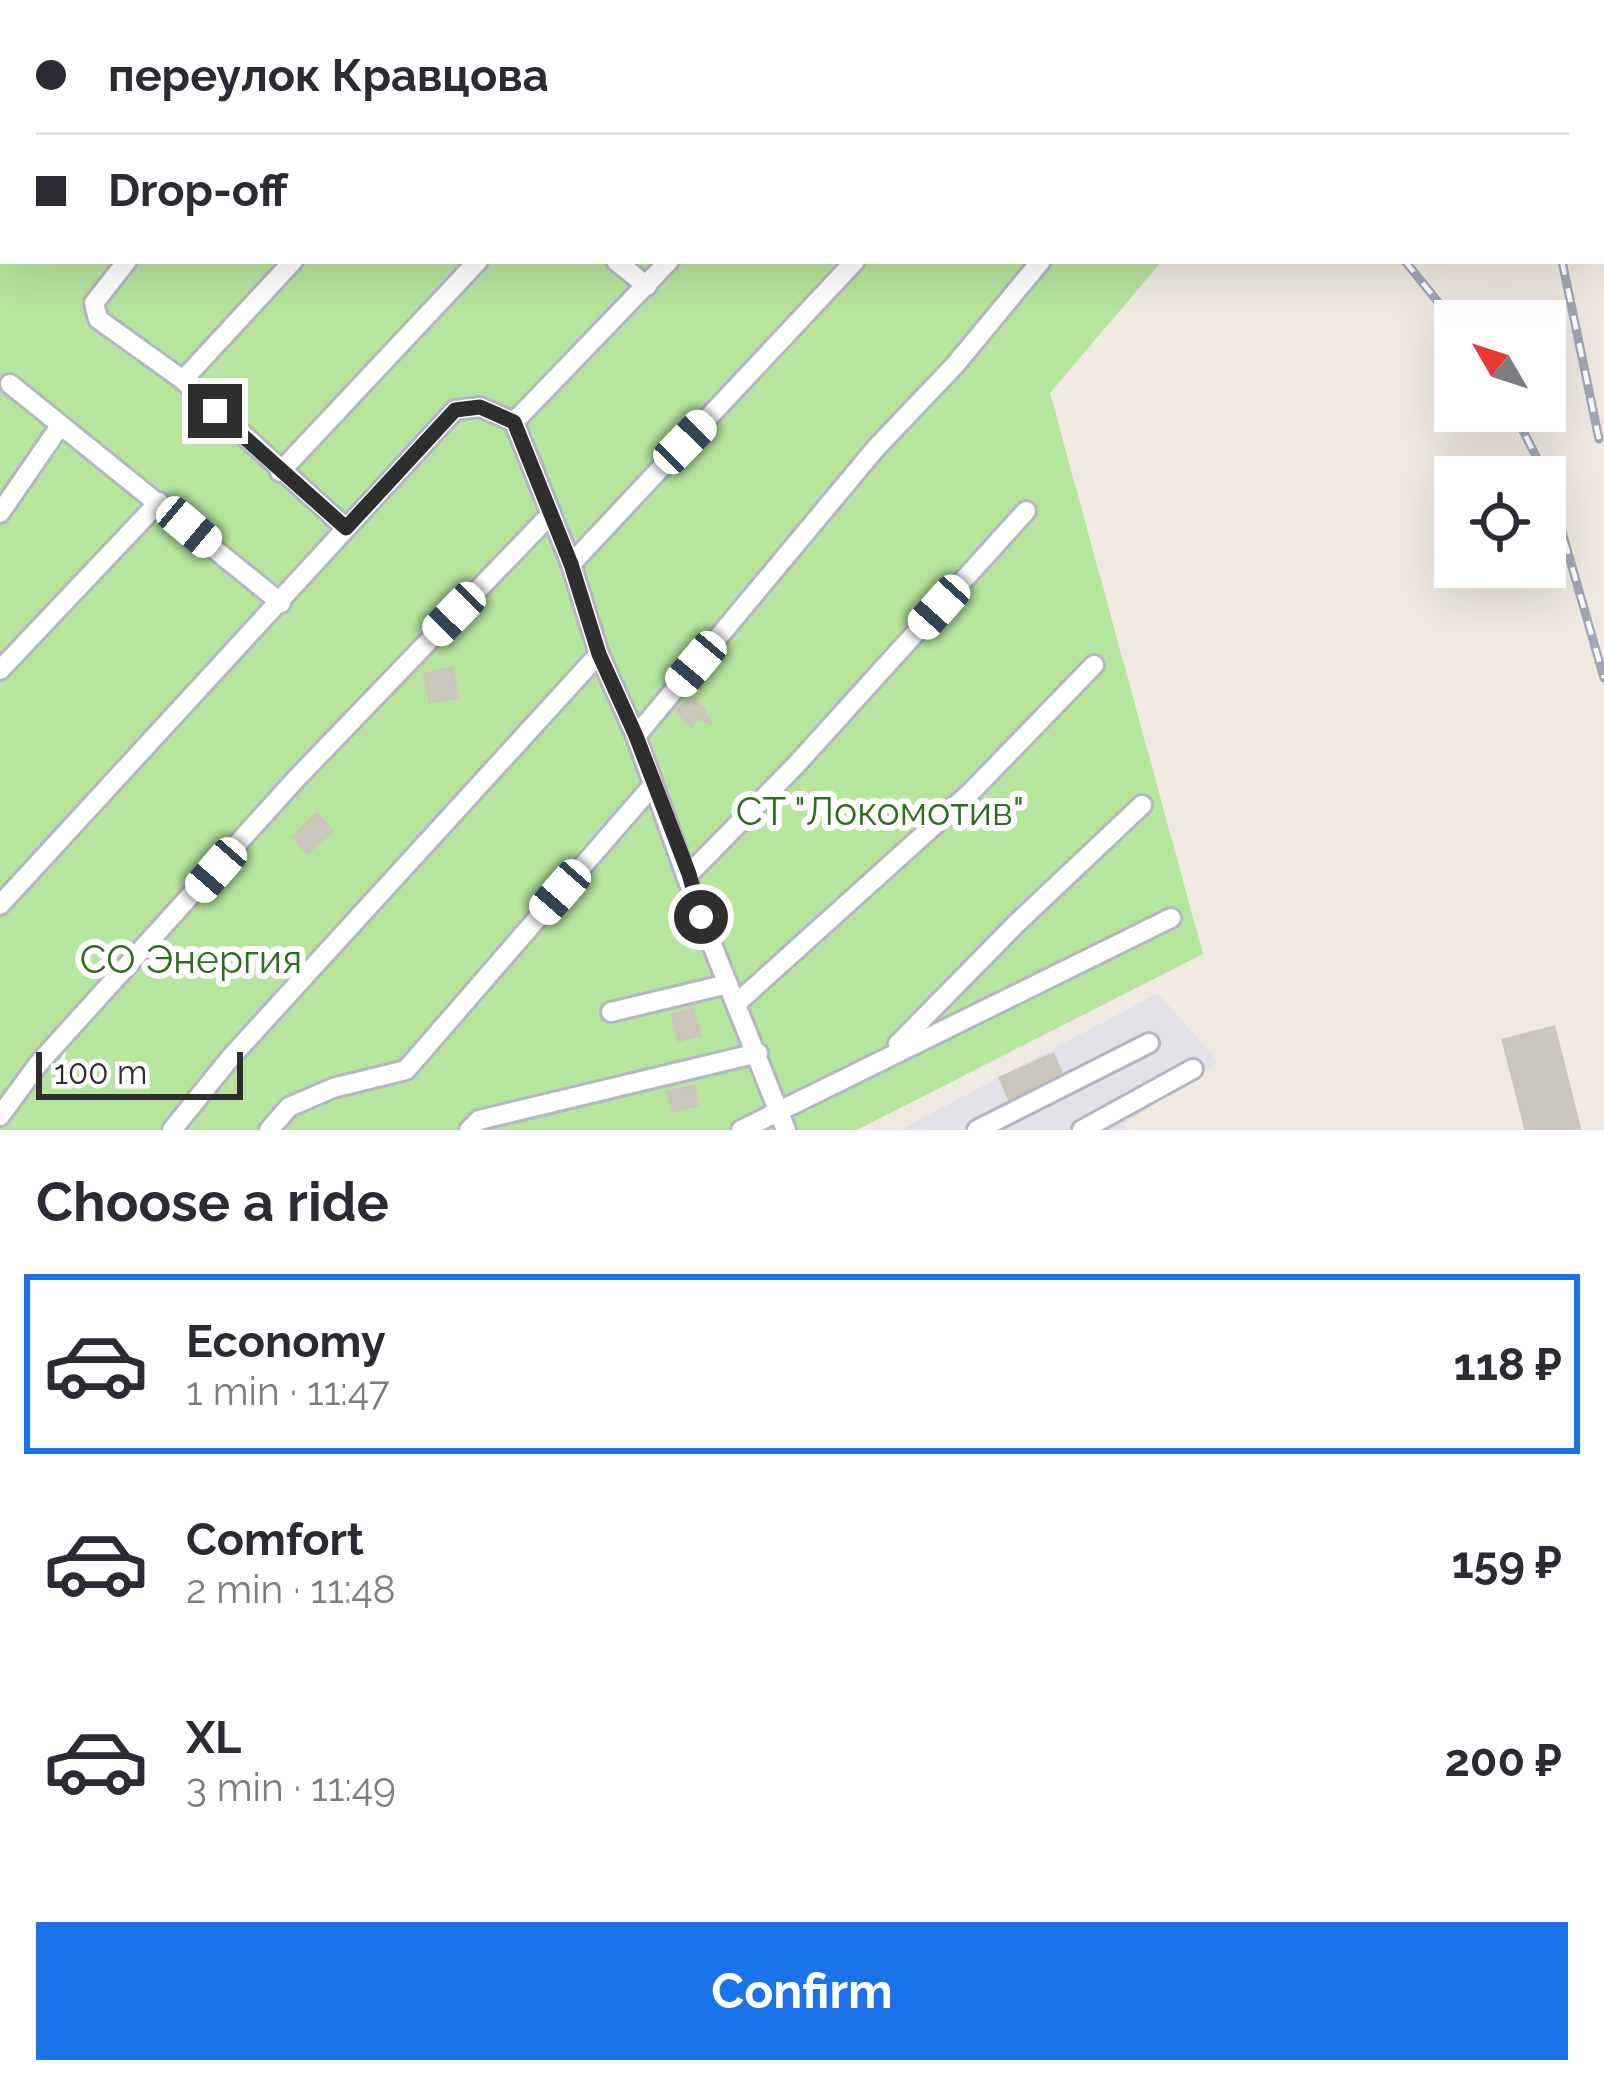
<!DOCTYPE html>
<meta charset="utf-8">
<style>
:root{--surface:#fff;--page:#f7f7f7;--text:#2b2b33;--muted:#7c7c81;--line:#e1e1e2;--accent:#1a73e8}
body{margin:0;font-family:Raleway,sans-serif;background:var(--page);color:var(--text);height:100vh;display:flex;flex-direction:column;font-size:45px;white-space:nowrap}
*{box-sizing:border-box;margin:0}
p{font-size:39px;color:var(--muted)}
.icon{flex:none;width:66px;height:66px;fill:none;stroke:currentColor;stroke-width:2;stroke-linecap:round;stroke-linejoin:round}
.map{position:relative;height:1130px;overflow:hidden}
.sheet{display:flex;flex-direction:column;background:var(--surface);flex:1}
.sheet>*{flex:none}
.hud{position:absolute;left:0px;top:0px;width:1605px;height:264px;box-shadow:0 12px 48px #0002;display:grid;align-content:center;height:264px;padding:0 36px;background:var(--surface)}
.needle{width:78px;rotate:309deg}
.tools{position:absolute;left:1434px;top:300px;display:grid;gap:24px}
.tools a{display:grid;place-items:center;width:132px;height:132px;border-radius:0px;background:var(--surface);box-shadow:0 12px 48px #0002;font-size:60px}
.scale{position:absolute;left:36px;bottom:30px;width:207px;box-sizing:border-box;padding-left:12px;border:6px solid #2e2e2e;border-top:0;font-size:33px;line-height:42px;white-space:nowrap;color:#2e2e2e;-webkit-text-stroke:9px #fff;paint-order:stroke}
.end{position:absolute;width:54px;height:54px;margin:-27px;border:15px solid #2e2e2e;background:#fff;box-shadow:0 0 0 6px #fff}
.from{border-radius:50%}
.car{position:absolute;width:36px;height:72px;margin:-36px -18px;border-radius:15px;box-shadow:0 0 9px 3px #0007;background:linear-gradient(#fff 24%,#345 0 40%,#fff 0 76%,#345 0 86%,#fff 0)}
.hud b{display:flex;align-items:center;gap:42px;height:114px;font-size:45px}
.hud b+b{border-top:3px solid var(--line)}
.hud i{width:30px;height:30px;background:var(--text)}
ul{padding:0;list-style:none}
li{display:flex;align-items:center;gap:36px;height:180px;margin:0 24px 18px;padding:0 12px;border:6px solid transparent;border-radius:0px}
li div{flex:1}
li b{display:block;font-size:45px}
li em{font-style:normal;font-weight:700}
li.current{border-color:var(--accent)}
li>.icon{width:108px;height:108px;stroke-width:1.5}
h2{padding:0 36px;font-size:54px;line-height:144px}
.primary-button{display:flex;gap:24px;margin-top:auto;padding:24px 36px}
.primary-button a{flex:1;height:138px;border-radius:0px;background:var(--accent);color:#fff;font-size:48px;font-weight:700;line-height:138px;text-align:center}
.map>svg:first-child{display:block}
</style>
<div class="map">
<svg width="1604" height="1130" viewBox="0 0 1604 1130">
<rect width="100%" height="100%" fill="#efe9e1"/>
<polygon fill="#e3e1e8" points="1158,993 1218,1062 1124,1124 1127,1130 900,1130"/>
<polygon fill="#b6e59e" points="0,0 873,0 877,3 3,3 3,261 1162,261 1050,393 1203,954 857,1130 0,1130"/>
<g fill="#cbc7bf" stroke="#cbc5ba" stroke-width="3">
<polygon points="452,668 458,697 430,702 424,674"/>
<polygon points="693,699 704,710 710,723 698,718 691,726 676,710"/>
<polygon points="317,814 332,831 307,853 293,837"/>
<polygon points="693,1009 700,1035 679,1041 672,1015"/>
<polygon points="1554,1027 1580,1130 1526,1130 1503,1040"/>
<polygon points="1053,1054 1061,1072 1009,1099 1000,1078"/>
<polygon points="694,1086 698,1105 673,1111 668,1092"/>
</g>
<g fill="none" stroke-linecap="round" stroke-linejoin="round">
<defs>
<g id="minor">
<polyline points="865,0 869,3"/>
<polyline points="94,3 96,0"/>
<polyline points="178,3 180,0"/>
<polyline points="347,3 349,0"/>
<polyline points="530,3 532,0"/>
<polyline points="713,3 715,0"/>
<polyline points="0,59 3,58"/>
<polyline points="127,261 94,303 98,319 183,380 346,528"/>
<polyline points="616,261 647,286"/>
<polyline points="183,380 293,261"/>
<polyline points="10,384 281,603"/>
<polyline points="514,422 571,564 599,654 636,736 701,917 786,1130"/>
<polyline points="514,422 669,261"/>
<polyline points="280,472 478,261"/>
<polyline points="0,513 60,426"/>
<polyline points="571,564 855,261"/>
<polyline points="0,670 159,502"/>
<polyline points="636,736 876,448 955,365 1041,261"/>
<polyline points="689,874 795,766 1026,511"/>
<polyline points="0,905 455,410 480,407 514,422"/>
<polyline points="737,1003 970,793 1094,665"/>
<polyline points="611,1012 728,984"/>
<polyline points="898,1044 1017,923 1142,805"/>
<polyline points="0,1116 39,1063 295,780 550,515"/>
<polyline points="172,1130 231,1057 599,654"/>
<polyline points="269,1130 289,1107 333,1088 406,1070 653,785"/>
<polyline points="469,1130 479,1120 758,1053"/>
<polyline points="741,1130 1171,918"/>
<polyline points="977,1130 1149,1043"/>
<polyline points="1082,1130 1193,1069"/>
</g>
</defs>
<use href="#minor" stroke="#b4b7c1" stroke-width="24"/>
<use href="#minor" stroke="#fff" stroke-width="18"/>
<defs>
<g id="rail">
<polyline points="1059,0 1064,3"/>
<polyline points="1509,0 1510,3"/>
<polyline points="1405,261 1455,323"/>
<polyline points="1562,261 1599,439"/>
<polyline points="1513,411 1546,476 1604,678"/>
</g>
</defs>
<use href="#rail" stroke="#a3a6b8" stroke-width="9"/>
<use href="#rail" stroke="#fff" stroke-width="4.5" stroke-dasharray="14" stroke-linecap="butt"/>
</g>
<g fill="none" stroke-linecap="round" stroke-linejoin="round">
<polyline stroke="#2e2e2e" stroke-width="15" points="215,411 346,528 455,410 480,407 514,422 571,564 599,654 636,736 689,874 701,917"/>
</g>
<g text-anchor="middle" stroke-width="12" stroke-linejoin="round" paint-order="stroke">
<g font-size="39" fill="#2c6e1b" stroke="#fff">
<text x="880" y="825">СТ "Локомотив"</text>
<text x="191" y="973">СО Энергия</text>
</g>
</g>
</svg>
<div class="tools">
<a><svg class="needle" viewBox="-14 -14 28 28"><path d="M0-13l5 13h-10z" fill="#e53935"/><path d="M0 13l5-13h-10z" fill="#7c7c81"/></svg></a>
<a><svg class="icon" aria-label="locate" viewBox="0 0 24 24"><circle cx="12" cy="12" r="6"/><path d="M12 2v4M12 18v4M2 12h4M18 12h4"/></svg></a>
</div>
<div class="scale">100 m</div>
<i class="end from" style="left:701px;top:917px"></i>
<i class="end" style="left:215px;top:411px"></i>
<i class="car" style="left:685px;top:442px;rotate:44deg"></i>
<i class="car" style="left:189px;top:527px;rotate:130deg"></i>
<i class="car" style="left:939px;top:607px;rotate:222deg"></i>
<i class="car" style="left:454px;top:614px;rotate:224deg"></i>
<i class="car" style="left:696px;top:664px;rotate:220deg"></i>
<i class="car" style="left:216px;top:870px;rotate:221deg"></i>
<i class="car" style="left:560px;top:892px;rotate:221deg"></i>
<div class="hud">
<b><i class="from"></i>переулок Кравцова</b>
<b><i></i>Drop-off</b>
</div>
</div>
<section class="sheet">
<h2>Choose a ride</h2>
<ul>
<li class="current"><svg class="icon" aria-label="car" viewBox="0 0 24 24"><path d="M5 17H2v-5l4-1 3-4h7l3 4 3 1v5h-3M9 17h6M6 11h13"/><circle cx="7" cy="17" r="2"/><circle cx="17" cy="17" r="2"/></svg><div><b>Economy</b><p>1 min · 11:47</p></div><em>118 ₽</em></li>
<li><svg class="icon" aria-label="car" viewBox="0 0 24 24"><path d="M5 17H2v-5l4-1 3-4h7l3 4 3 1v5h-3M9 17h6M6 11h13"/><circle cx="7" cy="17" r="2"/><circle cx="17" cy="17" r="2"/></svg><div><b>Comfort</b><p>2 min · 11:48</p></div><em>159 ₽</em></li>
<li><svg class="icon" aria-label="car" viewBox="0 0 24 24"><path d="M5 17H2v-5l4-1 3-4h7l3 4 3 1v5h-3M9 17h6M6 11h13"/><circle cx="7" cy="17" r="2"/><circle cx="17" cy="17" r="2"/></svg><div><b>XL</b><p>3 min · 11:49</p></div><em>200 ₽</em></li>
</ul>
<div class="primary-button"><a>Confirm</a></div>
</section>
